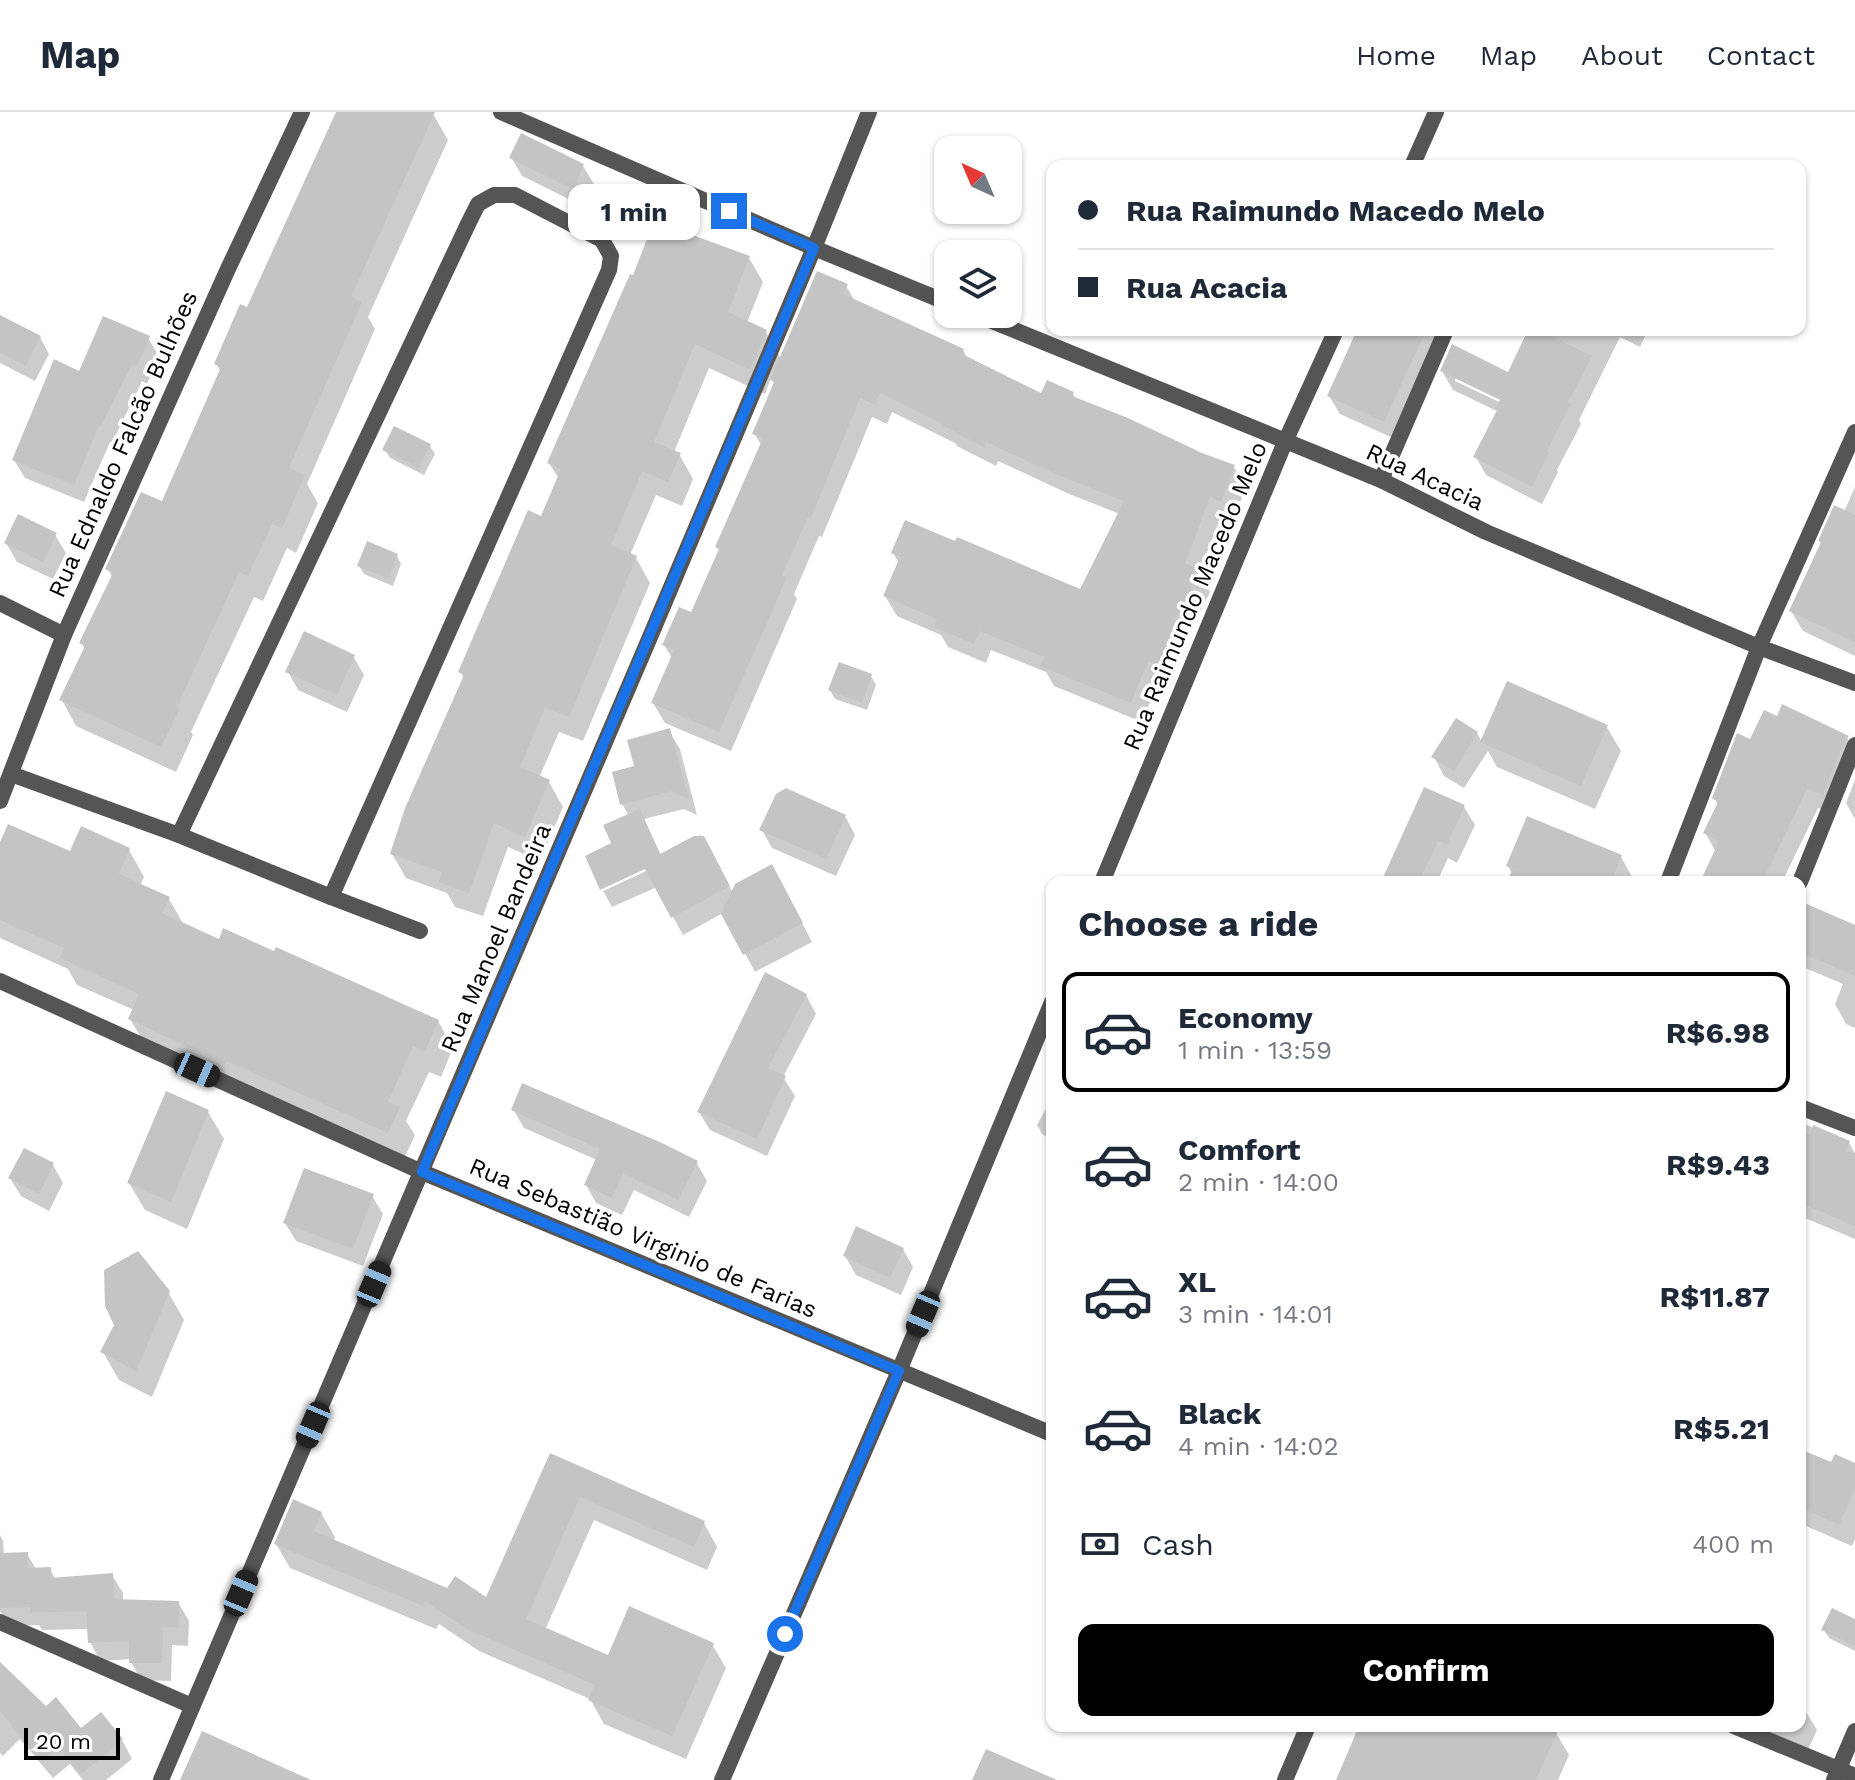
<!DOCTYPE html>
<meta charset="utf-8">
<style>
:root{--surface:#fff;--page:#f2f2f3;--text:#1f2937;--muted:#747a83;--line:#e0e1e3;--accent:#000}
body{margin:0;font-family:"Work Sans",sans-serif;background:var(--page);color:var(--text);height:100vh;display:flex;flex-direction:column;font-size:30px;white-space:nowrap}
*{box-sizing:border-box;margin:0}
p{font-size:26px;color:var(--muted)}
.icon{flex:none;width:44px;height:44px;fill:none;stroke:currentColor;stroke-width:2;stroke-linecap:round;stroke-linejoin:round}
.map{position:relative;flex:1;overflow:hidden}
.sheet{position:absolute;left:1046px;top:764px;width:760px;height:856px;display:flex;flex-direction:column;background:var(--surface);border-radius:16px;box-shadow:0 2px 6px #0004}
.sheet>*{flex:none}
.guide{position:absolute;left:1046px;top:48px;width:760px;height:176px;border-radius:16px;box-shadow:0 2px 6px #0004;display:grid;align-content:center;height:176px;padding:0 32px;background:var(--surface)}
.needle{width:52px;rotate:316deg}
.tools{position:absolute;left:934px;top:24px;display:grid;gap:16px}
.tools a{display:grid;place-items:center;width:88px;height:88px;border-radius:16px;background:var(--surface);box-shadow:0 2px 6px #0004;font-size:40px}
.scale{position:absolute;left:24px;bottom:20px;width:96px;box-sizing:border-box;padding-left:8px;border:4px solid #000;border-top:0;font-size:22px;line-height:28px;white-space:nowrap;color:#000;-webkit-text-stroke:6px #fff;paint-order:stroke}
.end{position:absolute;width:36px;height:36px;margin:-18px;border:10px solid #1a73e8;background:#fff;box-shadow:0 0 0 4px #fff}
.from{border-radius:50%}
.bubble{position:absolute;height:56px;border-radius:16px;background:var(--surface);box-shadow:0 2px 6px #0004;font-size:26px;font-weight:700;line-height:56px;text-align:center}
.car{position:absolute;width:24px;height:48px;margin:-24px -12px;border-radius:10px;box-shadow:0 0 6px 2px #0007;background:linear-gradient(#222 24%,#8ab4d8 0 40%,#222 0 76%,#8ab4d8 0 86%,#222 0)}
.guide b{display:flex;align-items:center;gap:28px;height:76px;font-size:30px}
.guide b+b{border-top:2px solid var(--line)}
.guide i{width:20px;height:20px;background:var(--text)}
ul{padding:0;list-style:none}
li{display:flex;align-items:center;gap:24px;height:120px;margin:0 16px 12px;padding:0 16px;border:4px solid transparent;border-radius:16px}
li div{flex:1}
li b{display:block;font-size:30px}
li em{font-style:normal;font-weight:700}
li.current{border-color:var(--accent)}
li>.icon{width:72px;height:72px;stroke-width:1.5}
h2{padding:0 32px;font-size:36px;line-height:96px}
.pay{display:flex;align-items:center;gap:20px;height:88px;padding:0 32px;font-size:30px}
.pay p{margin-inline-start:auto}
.button{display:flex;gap:16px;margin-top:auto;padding:16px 32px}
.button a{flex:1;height:92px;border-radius:16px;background:var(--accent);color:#fff;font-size:32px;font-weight:700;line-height:92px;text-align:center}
header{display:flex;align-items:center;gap:48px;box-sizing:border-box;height:112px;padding:0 40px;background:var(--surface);border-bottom:2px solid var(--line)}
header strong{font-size:38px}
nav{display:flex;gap:44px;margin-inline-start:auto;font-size:28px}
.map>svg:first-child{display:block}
</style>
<header>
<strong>Map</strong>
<nav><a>Home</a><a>Map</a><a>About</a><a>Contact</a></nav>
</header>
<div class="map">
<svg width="1855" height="1668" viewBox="0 0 1855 1668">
<rect width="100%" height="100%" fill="#fff"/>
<g fill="#0003" fill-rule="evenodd">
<polygon points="338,0 429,0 433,2 448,28 368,205 375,217 307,372 318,391 296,441 287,436 263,489 254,485 191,620 193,623 176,660 76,614 62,588 85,538 82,531 112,465 108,457 163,392 221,260 216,252 248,198"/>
<polygon points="511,45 583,54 594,72 583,94 522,64"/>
<polygon points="749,146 763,170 747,211 766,220 781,247 846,174 855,189 963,238 968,247 1042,284 1073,282 1077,288 1202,343 1234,355 1246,375 1233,409 1221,404 1199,462 1210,480 1182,537 1183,539 1169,572 1159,568 1142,610 1054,574 1046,560 991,538 986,551 948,535 941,523 897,504 885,484 899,451 893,441 1081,480 1120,402 1069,382 998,349 996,354 957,334 955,331 892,300 887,312 872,305 822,425 819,424 794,482 797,487 731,639 665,611 653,591 672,546 664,533 692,503 720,440 717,435 762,334 754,321 775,272 771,266 765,282 709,256 674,340 679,342 693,367 682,394 656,383 630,443 636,446 650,471 583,629 559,620 539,666 549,670 563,695 540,749 508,735 483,804 455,795 447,781 406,766 392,742 464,567 461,560 543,407 559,367 549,351"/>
<polygon points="0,206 40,225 49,242 35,269 0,251"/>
<polygon points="1357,218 1443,218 1395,327 1340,302 1329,284 1352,236 1350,233"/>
<path d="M1531,218h117l-8,17 -20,-10 -41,83 2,4 -24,46 1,2 -16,32 -56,-29 -10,-18 23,-45 -46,-22 -11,-19 67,3zM1455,264l55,26 -2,4 -53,-25z"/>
<polygon points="148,226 159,244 147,272 142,269 112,331 110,330 84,390 25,366 14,348 80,262"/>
<polygon points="430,334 435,342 424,363 390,346 385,338"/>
<polygon points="1855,375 1855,544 1803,519 1791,499 1822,433 1820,429 1844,400"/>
<polygon points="55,423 66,441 53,467 17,450 6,431"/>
<polygon points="397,444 401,452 393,474 364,462 359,454"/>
<polygon points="353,544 364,563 347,600 298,578 288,560"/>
<polygon points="871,564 876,573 867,598 835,587 830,578"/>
<polygon points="1606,614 1621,639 1595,697 1497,655 1488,639 1464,676 1444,664 1434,645 1477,621 1482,630"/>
<polygon points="669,619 680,637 697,703 684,697 644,707 661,743 701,723 733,781 782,773 812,830 755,860 723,801 683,823 657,775 612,795 603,779 655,755 614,732 629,704 622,692 637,656"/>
<polygon points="1847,626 1855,639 1834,702 1818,696 1782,770 1702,770 1716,740 1705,721 1719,694 1714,686 1751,630"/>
<polygon points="1855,668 1855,707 1846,691"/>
<polygon points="1464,695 1475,713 1457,751 1448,746 1437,770 1389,770"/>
<polygon points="845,704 855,723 836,764 772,736 762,718"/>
<polygon points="0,735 71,742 129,738 144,765 140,774 169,787 184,813 220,829 438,909 453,936 441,965 429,960 406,1009 415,1023 404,1047 146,934 130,907 134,898 77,873 68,857 0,826"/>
<polygon points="1621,745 1635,770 1508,770 1512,762 1508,754"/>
<polygon points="1800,791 1855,815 1855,916 1846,912 1835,892 1843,872 1805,856 1800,847"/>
<polygon points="806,883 816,902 783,965 795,984 767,1044 710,1018 699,1000"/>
<polygon points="1049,991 1052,993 1052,1028 1042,1022 1037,1013"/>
<polygon points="513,997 696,1050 707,1069 689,1105 634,1078 622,1103 596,1091 586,1073 597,1048 524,1016"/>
<polygon points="208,1000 224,1027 187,1117 145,1098 129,1071"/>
<polygon points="1800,1010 1849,1031 1855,1041 1855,1127 1800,1104"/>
<polygon points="53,1053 63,1071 49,1099 21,1084 10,1066"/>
<polygon points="372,1084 383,1102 363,1154 296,1129 285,1111"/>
<polygon points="903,1137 913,1155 901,1183 856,1163 845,1144"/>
<polygon points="168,1180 184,1208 152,1285 119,1268 103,1240 116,1213"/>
<polygon points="1800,1338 1832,1353 1855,1353 1855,1427 1852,1434 1806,1414 1800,1428"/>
<polygon points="551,1344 704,1411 717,1435 707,1458 594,1408 545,1518 609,1546 712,1532 726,1556 686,1647 604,1612 590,1587 479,1539 439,1512 436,1517 290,1456 276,1432 321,1401 335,1425 333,1430 447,1478 487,1488"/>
<polygon points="0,1423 3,1429 4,1443 27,1442 36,1457 50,1457 56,1468 112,1463 123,1481 123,1489 178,1490 189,1509 188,1534 172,1533 171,1569 141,1568 131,1550 131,1547 100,1549 90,1530 89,1517 42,1518 39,1513 9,1514 0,1499"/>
<polygon points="1855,1509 1855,1539 1829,1526 1824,1518"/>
<polygon points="0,1591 45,1596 81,1619 100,1603 122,1628 132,1647 106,1668 83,1668 70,1652 53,1666 20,1627 3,1644 0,1641"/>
<polygon points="1800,1597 1806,1600 1817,1618 1806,1642 1749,1614 1800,1614"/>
<polygon points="1362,1614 1541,1614 1556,1621 1569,1643 1558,1668 1337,1668"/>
</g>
<g fill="#c4c4c4">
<polygon points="336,0 435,0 351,185 362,190 289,356 305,363 282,416 272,412 248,464 239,460 177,595 180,596 161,635 59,588 85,534 79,531 113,461 105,457 141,380 162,389 221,255 214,252 240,192 247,195"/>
<polygon points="521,21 584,52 573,77 509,46"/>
<polygon points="654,109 750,144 728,200 767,218 750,258 695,232 654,330 681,341 668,370 642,359 611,433 637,444 569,605 545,596 520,655 550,668 525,725 494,711 469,781 439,770 442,760 390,742 405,696 464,563 458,560 528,398 541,404 561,357 547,351 630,162 633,163"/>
<polygon points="817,159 848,172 843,182 964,237 962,242 1041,281 1047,268 1074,280 1072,284 1128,306 1202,341 1235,353 1221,390 1210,385 1185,451 1200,458 1171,517 1173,517 1158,553 1148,549 1131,591 1040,554 1044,545 980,519 974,532 934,515 937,507 883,484 900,445 891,441 905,408 955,429 957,425 1080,477 1124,389 1056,362 986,330 984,335 943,314 944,313 880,281 875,293 860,286 811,406 808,405 782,463 787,465 719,620 651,591 674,538 662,533 679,495 691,500 719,437 715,435 763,326 752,322 774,270 770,268"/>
<polygon points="0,203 41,224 26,254 0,241"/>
<polygon points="103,204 150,224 137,254 132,252 101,314 99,313 74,373 12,348 54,247 79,259"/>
<polygon points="1357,218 1403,218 1422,227 1384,310 1327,284"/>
<polygon points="1528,218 1539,218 1592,244 1568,291 1571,292 1547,339 1549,340 1532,375 1473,345 1497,298 1495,297 1500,288 1440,259 1452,232 1508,260"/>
<polygon points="394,314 431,332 419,356 382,338"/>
<polygon points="1834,393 1855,403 1855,530 1789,499 1821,430 1818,429"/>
<polygon points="18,402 57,421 43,450 4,431"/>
<polygon points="367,429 398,442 388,466 357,454"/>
<polygon points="304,519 355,543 337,583 285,560"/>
<polygon points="839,550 872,562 862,591 828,578"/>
<polygon points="1507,569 1608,613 1581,674 1480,630"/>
<polygon points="1782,592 1849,624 1845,629 1823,683 1807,677 1762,770 1700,770 1719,729 1703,721 1718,690 1712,686 1737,621 1750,627 1764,598 1777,604"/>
<polygon points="1456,606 1478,620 1454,659 1431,645"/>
<polygon points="670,616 689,687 672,679 620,693 612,660 634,654 627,628"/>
<polygon points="1424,675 1465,693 1447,733 1438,729 1419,770 1381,770"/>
<polygon points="786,676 846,703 826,747 759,718 776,682"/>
<polygon points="640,697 660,742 694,724 704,724 730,774 671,806 645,757 600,778 585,744 611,731 603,713"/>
<polygon points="1527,704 1622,743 1611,770 1506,770 1513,757 1506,754"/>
<polygon points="8,712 70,739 81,714 130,736 119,762 170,785 162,801 219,827 223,816 274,839 276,835 439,908 425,939 413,934 388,990 400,995 388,1021 227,949 225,952 128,907 139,882 60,846 64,836 0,808 0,730"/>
<polygon points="772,752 803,811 743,843 721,802 735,772"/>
<polygon points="1800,789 1855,813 1855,864 1800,840"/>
<polygon points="765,860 807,882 768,956 786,964 757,1027 697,1000"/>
<polygon points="522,971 662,1031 698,1049 678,1088 623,1061 612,1086 584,1073 600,1037 511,998"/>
<polygon points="166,979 209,998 171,1090 127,1071"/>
<polygon points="1813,1013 1850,1029 1846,1039 1855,1042 1855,1114 1800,1091 1800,1018 1810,1023"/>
<polygon points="24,1036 54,1051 39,1082 8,1066"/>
<polygon points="304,1056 374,1082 353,1137 283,1111"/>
<polygon points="856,1114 904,1136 890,1166 843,1144"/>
<polygon points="138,1139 170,1179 136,1259 100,1240 114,1213 105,1194 104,1158"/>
<polygon points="1800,1337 1831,1350 1835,1342 1855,1351 1855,1376 1839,1413 1800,1395"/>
<polygon points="550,1341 705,1409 694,1435 580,1385 526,1507 608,1543 629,1494 714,1531 672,1624 588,1588 595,1573 465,1516 425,1489 423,1494 274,1432 293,1387 322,1400 314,1419 447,1476 455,1464 486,1485"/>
<polygon points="28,1440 28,1456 51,1455 51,1466 113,1461 114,1487 179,1489 179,1516 163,1515 162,1551 129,1551 129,1529 88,1531 86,1499 30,1501 30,1495 0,1496 0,1441"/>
<polygon points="1832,1496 1855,1507 1855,1534 1821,1518"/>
<polygon points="0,1550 46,1594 56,1585 81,1616 101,1600 123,1627 81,1662 58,1635 41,1649 0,1599"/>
<polygon points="1359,1614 1560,1614 1536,1668 1336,1668"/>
<polygon points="202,1619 311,1668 180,1668"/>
<polygon points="986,1637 1057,1668 972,1668"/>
</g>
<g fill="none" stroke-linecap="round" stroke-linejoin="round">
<g stroke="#555" stroke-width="16">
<polyline points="501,0 814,136 948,191"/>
<polyline points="1412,54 1436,0"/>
<polyline points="975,202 1381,368 1486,420 1759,535 1855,571"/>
<polyline points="1381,368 1446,218"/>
<polyline points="0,491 64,523"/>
<polyline points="11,662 179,723 331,785 420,819"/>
<polyline points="0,689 64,523 227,159 302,0"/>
<polyline points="179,723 469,110 478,92 494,83 515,83 602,128 611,144 609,158 331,785"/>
<polyline points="1102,770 1285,330 1336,218"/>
<polyline points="1668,770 1759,535 1855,320"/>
<polyline points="1800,770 1855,633"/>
<polyline points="0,869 422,1060 1052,1322"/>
<polyline points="1800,995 1855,1016"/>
<polyline points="0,1510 192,1594"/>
<polyline points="1734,1614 1855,1664"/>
<polyline points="161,1668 650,525 814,136 869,0"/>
<polyline points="722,1668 899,1259 1052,890"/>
<polyline points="1285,1668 1308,1614"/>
<polyline points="1834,1668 1855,1619"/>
</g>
</g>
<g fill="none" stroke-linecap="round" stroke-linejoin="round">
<polyline stroke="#1a73e8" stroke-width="10" points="729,99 814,136 422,1060 899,1259 785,1522"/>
</g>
<g text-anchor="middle" stroke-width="7" stroke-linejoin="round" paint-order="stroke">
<g font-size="24" fill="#000" stroke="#fff">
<text transform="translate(123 332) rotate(-66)" y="8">Rua Ednaldo Falcão Bulhões</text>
<text transform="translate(1425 365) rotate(25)" y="8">Rua Acacia</text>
<text transform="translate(1195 484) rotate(-67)" y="8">Rua Raimundo Macedo Melo</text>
<text transform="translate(496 826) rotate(-67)" y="8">Rua Manoel Bandeira</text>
<text transform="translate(643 1126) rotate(23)" y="8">Rua Sebastião Virginio de Farias</text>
</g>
</g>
</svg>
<div class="tools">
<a><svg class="needle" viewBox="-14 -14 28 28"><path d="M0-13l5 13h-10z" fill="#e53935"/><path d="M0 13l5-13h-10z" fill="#747a83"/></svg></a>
<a><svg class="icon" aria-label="layers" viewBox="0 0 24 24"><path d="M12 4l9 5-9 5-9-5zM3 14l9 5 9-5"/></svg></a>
</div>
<div class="scale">20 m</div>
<i class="end from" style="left:785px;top:1522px"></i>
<i class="end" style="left:729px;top:99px"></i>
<div class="bubble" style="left:568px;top:72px;width:132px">1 min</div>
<i class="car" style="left:197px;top:958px;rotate:114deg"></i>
<i class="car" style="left:374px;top:1172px;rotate:23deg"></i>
<i class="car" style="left:923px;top:1202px;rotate:203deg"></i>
<i class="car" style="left:313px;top:1313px;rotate:203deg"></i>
<i class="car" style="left:241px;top:1481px;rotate:23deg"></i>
<div class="guide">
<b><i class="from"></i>Rua Raimundo Macedo Melo</b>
<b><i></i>Rua Acacia</b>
</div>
<section class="sheet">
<h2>Choose a ride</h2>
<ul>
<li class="current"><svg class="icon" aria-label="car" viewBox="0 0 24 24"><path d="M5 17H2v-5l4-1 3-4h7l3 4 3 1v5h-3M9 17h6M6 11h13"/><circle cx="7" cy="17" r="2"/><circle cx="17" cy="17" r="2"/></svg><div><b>Economy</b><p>1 min · 13:59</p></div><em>R$6.98</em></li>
<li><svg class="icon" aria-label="car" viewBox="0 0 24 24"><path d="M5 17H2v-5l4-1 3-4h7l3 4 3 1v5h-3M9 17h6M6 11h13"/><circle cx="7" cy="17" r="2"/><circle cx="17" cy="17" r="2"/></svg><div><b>Comfort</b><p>2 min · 14:00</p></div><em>R$9.43</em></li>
<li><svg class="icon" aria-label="car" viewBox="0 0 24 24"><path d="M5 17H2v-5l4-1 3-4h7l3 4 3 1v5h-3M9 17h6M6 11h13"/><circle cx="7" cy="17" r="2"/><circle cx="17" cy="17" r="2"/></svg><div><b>XL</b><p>3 min · 14:01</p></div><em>R$11.87</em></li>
<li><svg class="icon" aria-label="car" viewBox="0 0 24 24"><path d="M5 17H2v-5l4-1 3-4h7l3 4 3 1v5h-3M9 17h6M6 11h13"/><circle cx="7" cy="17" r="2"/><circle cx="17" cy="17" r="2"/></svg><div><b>Black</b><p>4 min · 14:02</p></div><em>R$5.21</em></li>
</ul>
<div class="pay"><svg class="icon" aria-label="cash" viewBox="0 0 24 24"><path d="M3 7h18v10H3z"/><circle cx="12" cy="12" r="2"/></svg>Cash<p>400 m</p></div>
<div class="button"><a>Confirm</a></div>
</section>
</div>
